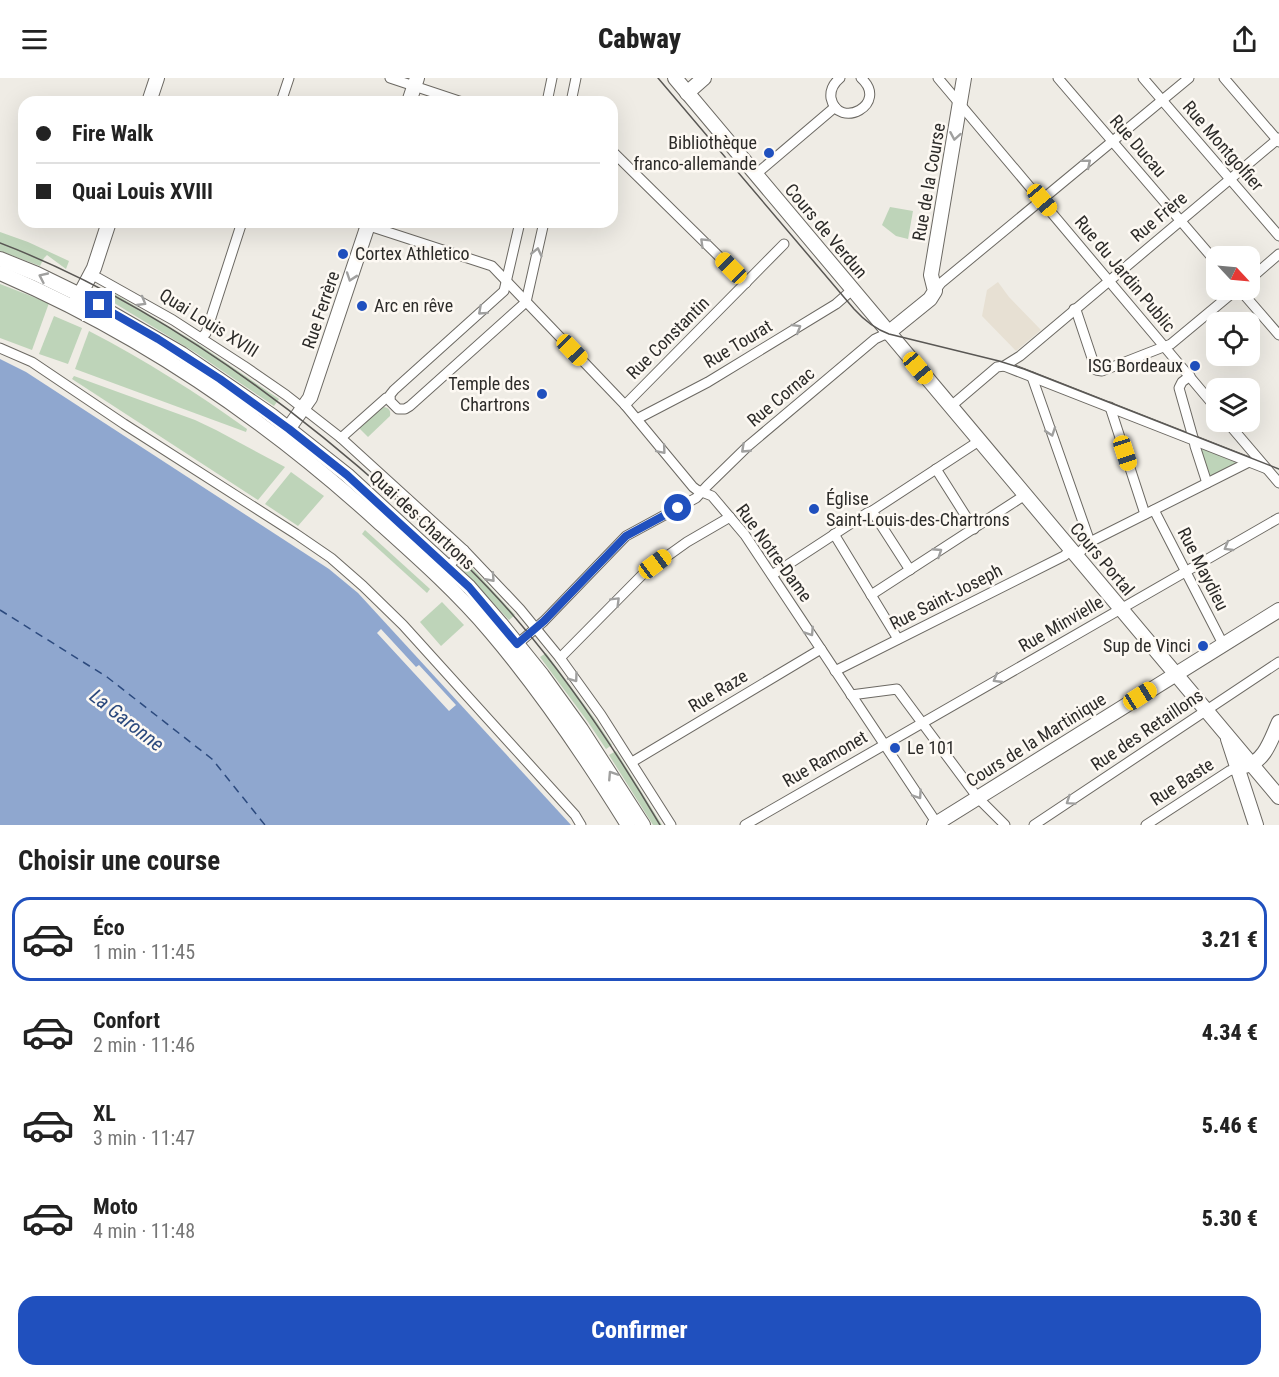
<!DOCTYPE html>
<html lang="fr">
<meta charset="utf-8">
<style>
:root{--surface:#fff;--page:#f2f2f2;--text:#222;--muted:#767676;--line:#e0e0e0;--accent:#2050be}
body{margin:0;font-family:"Roboto Condensed",sans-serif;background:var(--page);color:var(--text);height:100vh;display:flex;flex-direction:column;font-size:22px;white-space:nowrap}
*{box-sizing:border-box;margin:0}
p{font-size:20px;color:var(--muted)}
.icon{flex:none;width:33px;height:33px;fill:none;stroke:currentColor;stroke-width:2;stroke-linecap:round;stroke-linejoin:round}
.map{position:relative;height:747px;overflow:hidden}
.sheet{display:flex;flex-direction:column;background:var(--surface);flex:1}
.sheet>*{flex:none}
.hud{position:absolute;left:18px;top:18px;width:600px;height:132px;border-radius:18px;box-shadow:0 6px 24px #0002;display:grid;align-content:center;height:132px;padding:0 18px;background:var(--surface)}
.needle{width:39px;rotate:116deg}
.buttons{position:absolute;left:1206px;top:168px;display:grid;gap:12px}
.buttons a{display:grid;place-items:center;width:54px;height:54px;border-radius:12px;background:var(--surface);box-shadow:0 6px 24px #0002;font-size:30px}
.end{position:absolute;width:27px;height:27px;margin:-14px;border:8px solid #2050be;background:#fff;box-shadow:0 0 0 3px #fff}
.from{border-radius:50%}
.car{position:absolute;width:18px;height:36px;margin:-18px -9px;border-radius:8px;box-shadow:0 0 4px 2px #0007;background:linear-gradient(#f5c518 24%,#345 0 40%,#f5c518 0 76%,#345 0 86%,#f5c518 0)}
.hud b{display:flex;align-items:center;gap:21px;height:57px;font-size:22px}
.hud b+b{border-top:2px solid var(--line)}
.hud i{width:15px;height:15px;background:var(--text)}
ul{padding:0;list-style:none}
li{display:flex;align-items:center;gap:18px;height:84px;margin:0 12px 9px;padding:0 6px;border:3px solid transparent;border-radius:18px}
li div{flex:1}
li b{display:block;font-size:22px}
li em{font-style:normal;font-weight:800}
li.on{border-color:var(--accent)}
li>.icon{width:54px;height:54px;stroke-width:1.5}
h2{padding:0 18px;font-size:27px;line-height:72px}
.button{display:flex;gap:12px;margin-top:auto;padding:12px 18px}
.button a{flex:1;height:69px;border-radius:18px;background:var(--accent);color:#fff;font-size:24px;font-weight:800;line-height:69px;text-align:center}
header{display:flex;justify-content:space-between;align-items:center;height:78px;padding:0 18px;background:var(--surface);font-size:27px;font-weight:800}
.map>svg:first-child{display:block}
</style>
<header><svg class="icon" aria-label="menu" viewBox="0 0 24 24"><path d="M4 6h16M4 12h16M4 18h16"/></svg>Cabway<svg class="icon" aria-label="share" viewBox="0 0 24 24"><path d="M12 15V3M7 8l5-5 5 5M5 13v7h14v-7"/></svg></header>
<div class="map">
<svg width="1279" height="747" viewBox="0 0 1279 747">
<rect width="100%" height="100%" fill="#efece5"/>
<polygon fill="#e7e0d3" points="998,204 1009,219 1041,252 1016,273 982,238 987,212"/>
<g fill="#bed4b9">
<polygon points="890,129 913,133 908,161 896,158 882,147"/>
<polygon points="0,154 28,164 69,183 66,191 47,177 44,180 40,188 0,173"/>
<polygon points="0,206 49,225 32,272 0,260"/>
<polygon points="110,213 200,267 279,321 274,328 196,275 106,220"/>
<polygon points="54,238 82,250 68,286 39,276"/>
<path d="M89,253c56,29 108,62 158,98l-1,3 -171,-63z"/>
<polygon points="74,298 195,342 216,352 285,389 258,422 72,301"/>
<path d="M383,329c6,0 8,4 7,9l-22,21 -9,-9z"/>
<polygon points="1197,367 1235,382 1236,384 1235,387 1208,401"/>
<polygon points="291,394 324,418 298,448 265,426"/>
<polygon points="365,452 430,511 427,515 362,456"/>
<polygon points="463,480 515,537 509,542 457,486"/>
<polygon points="442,524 464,547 441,568 420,544"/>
<polygon points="546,575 594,640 612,667 606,671 588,644 540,579"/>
<polygon points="616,673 662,747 653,747 609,677"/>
</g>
<polygon fill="#8fa7cf" points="0,281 26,294 329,491 358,515 571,747 0,747"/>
<polygon fill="#efece5" points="381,551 416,589 419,587 456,627 449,633 377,555"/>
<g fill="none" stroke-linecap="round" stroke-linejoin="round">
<polyline stroke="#2c4a7e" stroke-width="1.5" stroke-dasharray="8 6" stroke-linecap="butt" points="0,532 107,599 212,681 265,747"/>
<defs>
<g id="street">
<polyline points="390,0 462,24"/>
<path d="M840,0c-6,5 -10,12 -9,20 7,33 59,6 30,-20"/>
<polyline points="938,0 1216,330"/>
<polyline points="1058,0 1216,184"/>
<polyline points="1143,0 1279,158"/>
<polyline points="1224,0 1279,64"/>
<polyline points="281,24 289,0"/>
<polyline points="547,24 552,0"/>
<polyline points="571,24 576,0"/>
<polyline points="612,73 746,205"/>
<polyline points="755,97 835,29"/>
<polyline points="357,144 492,188 625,327 693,409 697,412 712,418 745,457 938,747"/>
<polyline points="520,144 504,213 394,312 390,317 390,323 398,331 405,331 410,328 526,224 544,144"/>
<polyline points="91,196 173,242 244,288 286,317 341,360 464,472 520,531 560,580 601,637 671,747"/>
<polyline points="1250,201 1279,176"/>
<polyline points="1240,212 1279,257"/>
<polyline points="935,213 941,205 1189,0"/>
<polyline points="1074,231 1077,235 1096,292 1102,293 1171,266 1236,212"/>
<polyline points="201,260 206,255 242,144"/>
<polyline points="0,270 32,284 124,346 296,456 331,480 363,508 403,547 575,737 581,747"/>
<polyline points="1004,288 1267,391"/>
<polyline points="1190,298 1182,304 1179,310 1194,363 1195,368 1207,405"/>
<polyline points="1032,299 1090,464"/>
<polyline points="625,327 784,166"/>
<polyline points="950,329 997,289 1004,288 1020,278 1279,60"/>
<polyline points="1110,329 1145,436"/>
<polyline points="637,341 708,304 836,226 852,212"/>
<polyline points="1227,344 1279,405"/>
<polyline points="341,360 386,320 390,320"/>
<polyline points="936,391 974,451"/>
<polyline points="1154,432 1223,566"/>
<polyline points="872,433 910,492"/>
<polyline points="834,456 898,561"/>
<polyline points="1076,478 1090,464 1249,384"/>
<polyline points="445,492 464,472"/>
<polyline points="772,497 867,435 872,433 979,363"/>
<polyline points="871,517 1025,417"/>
<polyline points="514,569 544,543 626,458 696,420 707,408 748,368 875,261 888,255"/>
<polyline points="560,580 645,494 687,464 730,439"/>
<polyline points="835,593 1064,478 1071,472"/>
<polyline points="851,617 897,611 978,720 1005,747"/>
<polyline points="632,684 821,571"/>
<polyline points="745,747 1279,440"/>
<polyline points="1034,747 1279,584"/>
<polyline points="1146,747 1229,693 1237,690"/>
</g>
<g id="secondary">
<polyline points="675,0 1279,719"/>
<polyline points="687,15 704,0"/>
<polyline points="149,24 157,0"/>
<polyline points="409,24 417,0"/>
<polyline points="0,181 37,196 80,217 182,276 271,337 347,397 469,509 501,546 542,597 581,651 643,747"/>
<path d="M0,195c142,61 267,147 381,251 39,35 77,69 110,108 51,60 96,127 137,193"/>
<polyline points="76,224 94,190 109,144"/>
<polyline points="888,255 930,221 935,213 931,197 964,0"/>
<polyline points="284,357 310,320 369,144"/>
<polyline points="1228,661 1256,747"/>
<path d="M1245,688c20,-4 26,-27 34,-44"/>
<polyline points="934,747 1279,532"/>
</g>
</defs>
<use href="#street" stroke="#6c6963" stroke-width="11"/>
<use href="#secondary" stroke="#6c6963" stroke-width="16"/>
<use href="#street" stroke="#fff" stroke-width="9"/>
<use href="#secondary" stroke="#fff" stroke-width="14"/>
<g stroke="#595754" stroke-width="1.5">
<path d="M658,0l196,231c10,11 21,20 35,25l110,27 25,8 255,100"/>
<path d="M0,165c146,56 277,150 393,254 44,39 87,79 125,124 54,63 100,133 142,204"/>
</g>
</g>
<defs><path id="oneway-chevron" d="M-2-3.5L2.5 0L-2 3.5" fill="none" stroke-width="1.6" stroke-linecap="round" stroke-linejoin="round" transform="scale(1.5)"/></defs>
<g stroke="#a0a09f">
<use href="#oneway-chevron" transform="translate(955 58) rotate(100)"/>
<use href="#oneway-chevron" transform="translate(1087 85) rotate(-40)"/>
<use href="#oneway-chevron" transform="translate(704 164) rotate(-136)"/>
<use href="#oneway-chevron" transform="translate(537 174) rotate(-77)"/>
<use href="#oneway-chevron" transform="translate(43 199) rotate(-155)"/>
<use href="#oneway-chevron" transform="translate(351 199) rotate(109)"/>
<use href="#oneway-chevron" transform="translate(142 224) rotate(30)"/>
<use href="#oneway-chevron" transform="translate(482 233) rotate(138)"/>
<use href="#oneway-chevron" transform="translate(797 250) rotate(-31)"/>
<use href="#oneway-chevron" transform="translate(1051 354) rotate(71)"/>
<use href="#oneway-chevron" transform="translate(745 371) rotate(137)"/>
<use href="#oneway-chevron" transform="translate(662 372) rotate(50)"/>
<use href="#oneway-chevron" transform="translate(1228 469) rotate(150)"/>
<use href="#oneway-chevron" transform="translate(938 474) rotate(-33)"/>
<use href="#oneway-chevron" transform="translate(491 500) rotate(48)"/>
<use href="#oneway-chevron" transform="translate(616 523) rotate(-45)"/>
<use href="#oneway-chevron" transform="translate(810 554) rotate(57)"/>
<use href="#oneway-chevron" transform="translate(574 600) rotate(54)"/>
<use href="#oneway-chevron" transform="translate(997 601) rotate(150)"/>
<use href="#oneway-chevron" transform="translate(612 697) rotate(-123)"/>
<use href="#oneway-chevron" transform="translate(918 717) rotate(56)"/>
<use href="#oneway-chevron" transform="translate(1070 723) rotate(146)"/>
</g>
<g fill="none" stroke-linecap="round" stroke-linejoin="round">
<polyline stroke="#2050be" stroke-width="8" points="99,227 158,261 220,301 289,351 347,397 469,509 517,566 544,543 626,458 678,430"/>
</g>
<g fill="#2050be" stroke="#fdf9f3" stroke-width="2">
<circle cx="769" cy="75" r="6"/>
<circle cx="343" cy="176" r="6"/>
<circle cx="362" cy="228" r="6"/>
<circle cx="1195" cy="288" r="6"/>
<circle cx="542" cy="316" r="6"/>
<circle cx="814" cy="431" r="6"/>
<circle cx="1203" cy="568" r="6"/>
<circle cx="895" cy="670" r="6"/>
</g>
<g text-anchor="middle" stroke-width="5" stroke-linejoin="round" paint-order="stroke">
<g font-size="18" fill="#2c2b29" stroke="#fdf9f3" text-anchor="end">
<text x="757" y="71">Bibliothèque<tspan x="757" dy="21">franco-allemande</tspan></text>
<text x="355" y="182" text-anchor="start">Cortex Athletico</text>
<text x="374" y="234" text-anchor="start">Arc en rêve</text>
<text x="1183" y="294">ISG Bordeaux</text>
<text x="530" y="312">Temple des<tspan x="530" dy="21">Chartrons</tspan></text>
<text x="826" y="427" text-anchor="start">Église<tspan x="826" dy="21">Saint-Louis-des-Chartrons</tspan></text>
<text x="1191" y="574">Sup de Vinci</text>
<text x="907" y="676" text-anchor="start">Le 101</text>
</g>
<g font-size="18" fill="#2c2b29" stroke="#fdf9f3">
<text transform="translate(1138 68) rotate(49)" y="6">Rue Ducau</text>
<text transform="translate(1223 68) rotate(49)" y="6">Rue Montgolfier</text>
<text transform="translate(929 104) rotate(-80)" y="6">Rue de la Course</text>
<text transform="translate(1159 139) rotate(-40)" y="6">Rue Frère</text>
<text transform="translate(826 153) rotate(50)" y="6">Cours de Verdun</text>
<text transform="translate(1125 196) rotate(50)" y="6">Rue du Jardin Public</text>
<text transform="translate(321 232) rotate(-71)" y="6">Rue Ferrère</text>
<text transform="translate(209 245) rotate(32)" y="6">Quai Louis XVIII</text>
<text transform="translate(668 260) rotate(-45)" y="6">Rue Constantin</text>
<text transform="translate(738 266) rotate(-31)" y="6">Rue Tourat</text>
<text transform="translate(781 319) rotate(-40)" y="6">Rue Cornac</text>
<text transform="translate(422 442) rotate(43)" y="6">Quai des Chartrons</text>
<text transform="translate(774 475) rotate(54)" y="6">Rue Notre-Dame</text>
<text transform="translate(1102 481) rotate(50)" y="6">Cours Portal</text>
<text transform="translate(1203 491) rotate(63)" y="6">Rue Maydieu</text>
<text transform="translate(946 519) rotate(-27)" y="6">Rue Saint-Joseph</text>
<text transform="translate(1061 546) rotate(-30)" y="6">Rue Minvielle</text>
<text transform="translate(718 613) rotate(-31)" y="6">Rue Raze</text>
<text transform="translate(1147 652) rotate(-34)" y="6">Rue des Retaillons</text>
<text transform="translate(1036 662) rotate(-32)" y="6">Cours de la Martinique</text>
<text transform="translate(825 681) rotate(-30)" y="6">Rue Ramonet</text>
<text transform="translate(1182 704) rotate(-33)" y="6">Rue Baste</text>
</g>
<g font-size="20" font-style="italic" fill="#2c4a7e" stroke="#fdf9f3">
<text transform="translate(127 642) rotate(38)" y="7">La Garonne</text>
</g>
</g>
</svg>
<div class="buttons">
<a><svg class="needle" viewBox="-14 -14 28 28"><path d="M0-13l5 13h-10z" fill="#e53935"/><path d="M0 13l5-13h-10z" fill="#767676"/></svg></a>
<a><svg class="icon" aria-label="locate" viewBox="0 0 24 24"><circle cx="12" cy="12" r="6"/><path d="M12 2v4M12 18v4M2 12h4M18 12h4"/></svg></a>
<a><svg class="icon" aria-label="layers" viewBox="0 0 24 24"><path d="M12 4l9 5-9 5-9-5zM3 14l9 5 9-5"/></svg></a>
</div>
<i class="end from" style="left:678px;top:430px"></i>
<i class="end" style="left:99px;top:227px"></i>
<i class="car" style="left:1042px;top:122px;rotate:140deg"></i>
<i class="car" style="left:731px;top:190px;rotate:315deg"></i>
<i class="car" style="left:572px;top:272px;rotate:136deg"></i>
<i class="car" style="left:918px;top:290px;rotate:140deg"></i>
<i class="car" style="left:1125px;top:375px;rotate:162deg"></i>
<i class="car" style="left:655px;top:486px;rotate:53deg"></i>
<i class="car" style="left:1140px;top:618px;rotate:58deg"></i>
<div class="hud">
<b><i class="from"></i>Fire Walk</b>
<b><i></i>Quai Louis XVIII</b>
</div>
</div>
<section class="sheet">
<h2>Choisir une course</h2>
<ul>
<li class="on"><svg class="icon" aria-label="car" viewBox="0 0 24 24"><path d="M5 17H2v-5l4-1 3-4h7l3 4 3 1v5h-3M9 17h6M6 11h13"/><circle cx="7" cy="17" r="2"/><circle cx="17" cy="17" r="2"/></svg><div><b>Éco</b><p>1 min · 11:45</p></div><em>3.21 €</em></li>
<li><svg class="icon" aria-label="car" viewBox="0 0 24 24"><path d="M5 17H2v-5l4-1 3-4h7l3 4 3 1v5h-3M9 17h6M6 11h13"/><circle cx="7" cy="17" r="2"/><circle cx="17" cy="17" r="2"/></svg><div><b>Confort</b><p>2 min · 11:46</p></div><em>4.34 €</em></li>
<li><svg class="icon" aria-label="car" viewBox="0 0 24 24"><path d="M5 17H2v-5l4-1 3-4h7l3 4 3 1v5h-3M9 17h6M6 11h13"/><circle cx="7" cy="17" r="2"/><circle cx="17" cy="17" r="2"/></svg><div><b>XL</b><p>3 min · 11:47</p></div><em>5.46 €</em></li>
<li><svg class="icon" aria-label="car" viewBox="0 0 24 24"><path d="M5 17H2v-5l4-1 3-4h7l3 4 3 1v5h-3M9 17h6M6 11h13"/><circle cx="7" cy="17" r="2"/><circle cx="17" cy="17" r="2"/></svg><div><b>Moto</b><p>4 min · 11:48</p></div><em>5.30 €</em></li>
</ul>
<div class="button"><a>Confirmer</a></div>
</section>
